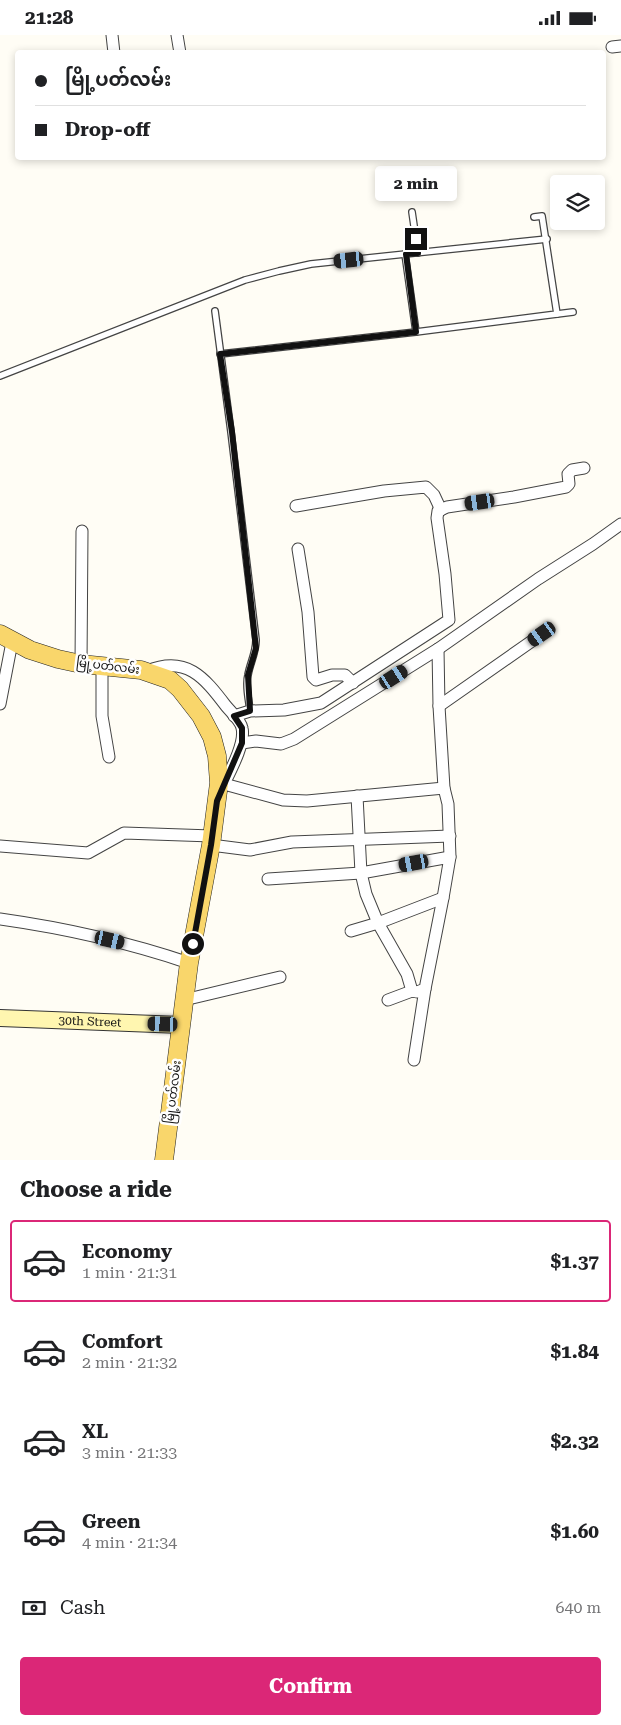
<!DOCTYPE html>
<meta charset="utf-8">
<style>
:root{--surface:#fff;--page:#f6f6f6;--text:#202124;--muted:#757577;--line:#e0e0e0;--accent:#db2777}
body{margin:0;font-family:"Roboto Serif","Noto Sans Myanmar",serif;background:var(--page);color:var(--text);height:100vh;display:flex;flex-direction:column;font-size:19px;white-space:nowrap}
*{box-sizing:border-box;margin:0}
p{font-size:16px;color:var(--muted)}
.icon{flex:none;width:28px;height:28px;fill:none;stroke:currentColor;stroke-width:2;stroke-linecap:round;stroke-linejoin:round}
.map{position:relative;height:1125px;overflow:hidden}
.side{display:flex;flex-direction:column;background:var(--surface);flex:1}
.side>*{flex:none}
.banner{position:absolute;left:15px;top:15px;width:591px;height:110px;border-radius:5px;box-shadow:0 2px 8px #0003;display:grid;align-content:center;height:110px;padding:0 20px;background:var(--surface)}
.fabs{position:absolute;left:550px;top:140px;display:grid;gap:10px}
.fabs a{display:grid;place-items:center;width:55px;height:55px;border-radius:5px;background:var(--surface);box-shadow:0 2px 8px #0003;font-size:25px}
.end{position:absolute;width:22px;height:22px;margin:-11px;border:6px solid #111;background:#fff;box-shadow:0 0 0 2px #fff}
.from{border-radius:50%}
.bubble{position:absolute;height:35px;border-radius:5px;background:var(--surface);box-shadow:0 2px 8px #0003;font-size:16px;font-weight:700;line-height:35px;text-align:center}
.car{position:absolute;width:15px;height:30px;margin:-15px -8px;border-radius:6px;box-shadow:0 0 4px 1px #0007;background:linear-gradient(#222 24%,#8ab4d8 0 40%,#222 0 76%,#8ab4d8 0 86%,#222 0)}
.banner b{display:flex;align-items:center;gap:18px;height:48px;font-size:19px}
.banner b+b{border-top:1px solid var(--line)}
.banner i{width:12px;height:12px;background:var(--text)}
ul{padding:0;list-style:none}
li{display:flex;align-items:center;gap:15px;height:82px;margin:0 10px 8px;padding:0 10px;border:2px solid transparent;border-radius:5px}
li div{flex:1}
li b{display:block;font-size:19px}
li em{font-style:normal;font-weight:700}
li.on{border-color:var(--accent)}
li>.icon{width:45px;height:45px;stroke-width:1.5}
h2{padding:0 20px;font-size:22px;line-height:60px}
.pay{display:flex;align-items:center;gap:12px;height:55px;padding:0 20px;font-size:19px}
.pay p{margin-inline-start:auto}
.button{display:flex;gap:10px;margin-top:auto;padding:10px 20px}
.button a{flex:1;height:58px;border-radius:5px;background:var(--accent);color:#fff;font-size:20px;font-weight:700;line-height:58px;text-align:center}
.status{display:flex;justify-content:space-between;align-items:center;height:35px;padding:0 25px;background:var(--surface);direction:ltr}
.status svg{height:14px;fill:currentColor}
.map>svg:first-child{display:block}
</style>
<div class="status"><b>21:28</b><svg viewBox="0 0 49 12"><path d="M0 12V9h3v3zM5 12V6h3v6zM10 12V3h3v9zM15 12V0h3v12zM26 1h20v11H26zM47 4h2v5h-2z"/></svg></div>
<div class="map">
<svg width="621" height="1125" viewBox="0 0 621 1125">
<rect width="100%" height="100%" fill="#fffdf5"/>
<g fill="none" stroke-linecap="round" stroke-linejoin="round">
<defs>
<g id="service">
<polyline points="412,177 418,218"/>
<polyline points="405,219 416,297"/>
<path d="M215,276l16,121 25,208c0,13 -6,23 -8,35 -3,11 1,25 2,36"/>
<polyline points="557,279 573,277"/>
<polyline points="220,319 416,297 557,279 542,181 534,182"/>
<polyline points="0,341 245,245 279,236 311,229 547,204"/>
</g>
<g id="minor">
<polyline points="112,0 114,18"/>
<polyline points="177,0 180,18"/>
<polyline points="612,12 621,11"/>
<polyline points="296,471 384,456 426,452 434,460 441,475"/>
<polyline points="298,514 308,577 313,642 316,645 332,640 345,640 353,648"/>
<polyline points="438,614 439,671 444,753 448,769 450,822"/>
<polyline points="81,629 82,496"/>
<polyline points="102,631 102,681 109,722"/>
<path d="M147,636c39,-16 57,6 79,35 5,6 15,15 16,22 4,16 -14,47 -21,62"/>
<polyline points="0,669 12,607"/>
<polyline points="439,671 542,599"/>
<polyline points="234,681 250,676 284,675 321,668 449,585 445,539 437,483 438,476 447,472 514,462 566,452 569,449 568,439 572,435 584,433"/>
<polyline points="242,708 256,706 281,709 294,704 438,614 538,544 593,509 621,489"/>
<polyline points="224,749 283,765 307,766 444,753"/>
<polyline points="357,761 361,838 366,859 378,888 407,939 412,956"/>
<polyline points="211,810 250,815 292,807 450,801"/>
<polyline points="0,811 88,818 124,798 212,801"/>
<polyline points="268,844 361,838 450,822 443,863 425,954 417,957 412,956 388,965"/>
<path d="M0,884c64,9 127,23 189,44"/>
<polyline points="351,896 378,888 443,863"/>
<polyline points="184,965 280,942"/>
<polyline points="414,1025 425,954"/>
</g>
<g id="secondary">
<path id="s1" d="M0,983l181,7"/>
</g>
<polyline id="primary" points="0,599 30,615 58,624 81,629 141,635 170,645 180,654 201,681 212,702 217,721 219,748 211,810 189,928 164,1125"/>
</defs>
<use href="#service" stroke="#444" stroke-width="8"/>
<use href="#minor" stroke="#444" stroke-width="13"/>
<use href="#secondary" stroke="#333" stroke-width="18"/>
<use href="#primary" stroke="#222" stroke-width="19"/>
<use href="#service" stroke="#fff" stroke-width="5.5"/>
<use href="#minor" stroke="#fff" stroke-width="11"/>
<use href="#secondary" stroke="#fff6b0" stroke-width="16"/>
<use href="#primary" stroke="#f9d66b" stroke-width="18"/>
</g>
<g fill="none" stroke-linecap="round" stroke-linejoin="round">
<polyline stroke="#111" stroke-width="6" points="193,909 211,810 217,766 242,708 242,693 234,681 250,676 248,640 256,613 232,397 220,319 416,297 406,219 418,218 416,204"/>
</g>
<g text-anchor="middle" stroke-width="5" stroke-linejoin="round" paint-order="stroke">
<g font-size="12" fill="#111" stroke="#fff">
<text transform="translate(108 631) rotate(7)" y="4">မြို့ပတ်လမ်း</text>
<text dy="4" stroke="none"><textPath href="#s1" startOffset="90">30th Street</textPath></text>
<text transform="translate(173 1057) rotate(-83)" y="4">မြို့ပတ်လမ်း</text>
</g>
</g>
</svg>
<div class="fabs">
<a><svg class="icon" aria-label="layers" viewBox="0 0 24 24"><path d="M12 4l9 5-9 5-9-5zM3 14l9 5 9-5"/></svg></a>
</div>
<i class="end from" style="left:193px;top:909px"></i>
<i class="end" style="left:416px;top:204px"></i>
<div class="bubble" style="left:375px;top:131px;width:82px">2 min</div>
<i class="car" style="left:349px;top:225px;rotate:264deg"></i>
<i class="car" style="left:480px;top:467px;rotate:262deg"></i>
<i class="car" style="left:542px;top:599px;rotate:235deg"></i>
<i class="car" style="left:394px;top:642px;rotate:58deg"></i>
<i class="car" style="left:414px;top:828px;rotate:260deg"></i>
<i class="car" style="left:110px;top:905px;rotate:103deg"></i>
<i class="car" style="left:163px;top:989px;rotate:272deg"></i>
<div class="banner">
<b><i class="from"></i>မြို့ပတ်လမ်း</b>
<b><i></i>Drop-off</b>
</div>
</div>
<section class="side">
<h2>Choose a ride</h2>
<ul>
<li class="on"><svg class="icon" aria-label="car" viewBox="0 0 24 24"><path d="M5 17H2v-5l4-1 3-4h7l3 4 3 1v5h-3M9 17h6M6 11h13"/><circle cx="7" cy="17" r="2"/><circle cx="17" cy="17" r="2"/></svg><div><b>Economy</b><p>1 min · 21:31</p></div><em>$1.37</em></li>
<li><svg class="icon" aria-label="car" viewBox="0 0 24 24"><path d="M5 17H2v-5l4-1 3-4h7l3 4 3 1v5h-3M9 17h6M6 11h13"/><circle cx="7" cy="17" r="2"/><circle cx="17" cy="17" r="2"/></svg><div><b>Comfort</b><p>2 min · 21:32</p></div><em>$1.84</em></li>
<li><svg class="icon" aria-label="car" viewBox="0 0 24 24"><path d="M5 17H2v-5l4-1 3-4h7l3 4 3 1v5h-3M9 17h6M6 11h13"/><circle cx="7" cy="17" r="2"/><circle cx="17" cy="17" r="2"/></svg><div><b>XL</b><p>3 min · 21:33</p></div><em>$2.32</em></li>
<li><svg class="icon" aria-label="car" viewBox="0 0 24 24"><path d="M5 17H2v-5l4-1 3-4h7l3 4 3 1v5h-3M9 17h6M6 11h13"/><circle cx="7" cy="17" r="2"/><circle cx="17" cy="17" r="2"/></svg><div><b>Green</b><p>4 min · 21:34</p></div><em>$1.60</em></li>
</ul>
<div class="pay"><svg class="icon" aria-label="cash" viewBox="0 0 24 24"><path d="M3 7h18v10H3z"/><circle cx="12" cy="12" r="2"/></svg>Cash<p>640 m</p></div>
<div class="button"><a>Confirm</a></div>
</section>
